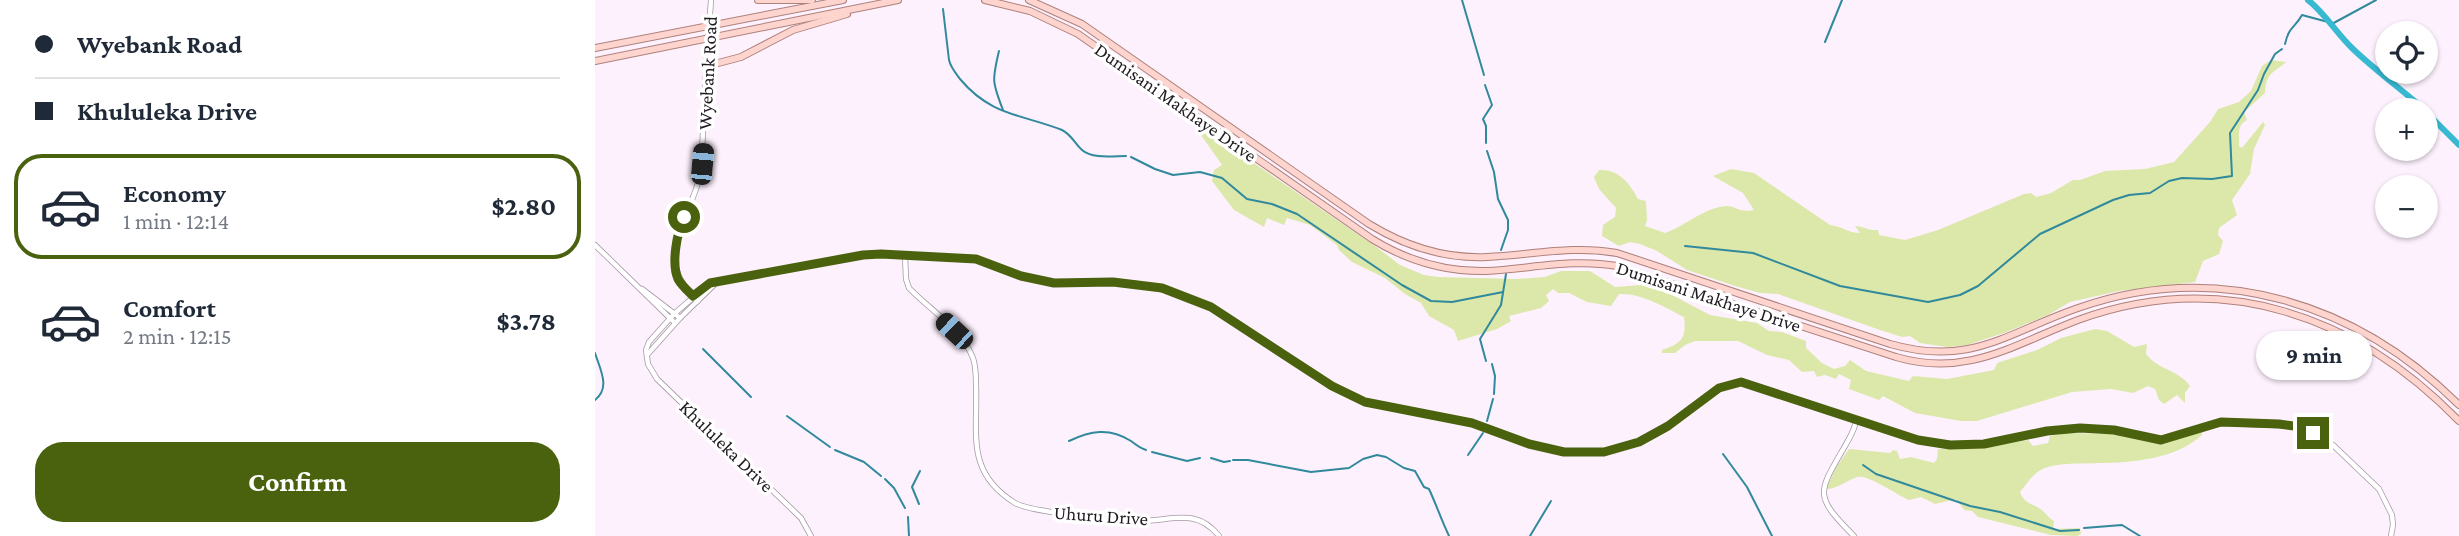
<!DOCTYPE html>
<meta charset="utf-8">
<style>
:root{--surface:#fff;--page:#f6f6f7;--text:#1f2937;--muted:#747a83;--line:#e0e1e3;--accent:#4a620e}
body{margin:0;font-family:"Crimson Pro",serif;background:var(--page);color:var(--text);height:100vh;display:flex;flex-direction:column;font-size:26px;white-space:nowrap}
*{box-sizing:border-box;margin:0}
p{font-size:23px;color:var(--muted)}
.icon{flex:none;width:38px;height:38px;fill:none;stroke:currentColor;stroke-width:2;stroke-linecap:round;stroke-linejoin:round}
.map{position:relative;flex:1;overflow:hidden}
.drawer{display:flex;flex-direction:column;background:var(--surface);width:595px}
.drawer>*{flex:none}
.hud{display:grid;align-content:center;height:154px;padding:0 35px;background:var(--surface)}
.buttons{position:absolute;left:1780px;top:21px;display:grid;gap:14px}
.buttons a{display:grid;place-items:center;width:63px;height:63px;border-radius:50%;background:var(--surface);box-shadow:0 2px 5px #0004;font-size:35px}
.end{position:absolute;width:32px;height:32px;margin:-16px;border:9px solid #4a620e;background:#fff;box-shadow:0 0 0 4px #fff}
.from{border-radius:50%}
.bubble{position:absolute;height:49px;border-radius:24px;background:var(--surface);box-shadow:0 2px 5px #0004;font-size:23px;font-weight:700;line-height:49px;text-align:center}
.car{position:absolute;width:21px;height:42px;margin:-21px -10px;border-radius:9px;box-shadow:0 0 5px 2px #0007;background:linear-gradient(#222 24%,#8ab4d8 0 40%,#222 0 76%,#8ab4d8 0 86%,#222 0)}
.hud b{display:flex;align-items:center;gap:24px;height:66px;font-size:26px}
.hud b+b{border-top:2px solid var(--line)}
.hud i{width:18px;height:18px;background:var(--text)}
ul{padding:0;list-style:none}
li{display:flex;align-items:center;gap:21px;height:105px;margin:0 14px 10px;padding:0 21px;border:4px solid transparent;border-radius:28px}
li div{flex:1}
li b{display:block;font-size:26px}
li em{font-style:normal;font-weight:700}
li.active{border-color:var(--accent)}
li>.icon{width:63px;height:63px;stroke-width:1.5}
.primary-button{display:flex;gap:14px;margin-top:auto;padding:14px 35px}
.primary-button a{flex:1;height:80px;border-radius:28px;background:var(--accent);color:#fff;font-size:28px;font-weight:700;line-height:80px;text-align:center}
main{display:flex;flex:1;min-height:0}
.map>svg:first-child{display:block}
</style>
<main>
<section class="drawer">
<div class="hud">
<b><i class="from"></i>Wyebank Road</b>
<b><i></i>Khululeka Drive</b>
</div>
<ul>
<li class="active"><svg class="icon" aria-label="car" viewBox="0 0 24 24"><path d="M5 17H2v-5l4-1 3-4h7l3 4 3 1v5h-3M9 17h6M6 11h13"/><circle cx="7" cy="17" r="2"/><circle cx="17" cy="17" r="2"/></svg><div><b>Economy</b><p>1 min · 12:14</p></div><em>$2.80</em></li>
<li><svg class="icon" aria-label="car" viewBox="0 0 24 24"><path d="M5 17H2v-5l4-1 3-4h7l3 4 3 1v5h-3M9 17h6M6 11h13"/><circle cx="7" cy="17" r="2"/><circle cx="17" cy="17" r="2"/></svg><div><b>Comfort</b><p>2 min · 12:15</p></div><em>$3.78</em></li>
</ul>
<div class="primary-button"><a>Confirm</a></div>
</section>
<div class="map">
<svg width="1864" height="536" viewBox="0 0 1864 536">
<rect width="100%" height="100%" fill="#fdf1fd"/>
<g fill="#dbe8a9">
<path d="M1676,60l15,2c-12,11 -20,10 -21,31l-21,19 3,8c-11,5 -7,16 -8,26l3,2 21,-26 2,3 -11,24 -4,25 -18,26 5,15 -18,13 -1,7 5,6 -4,13 -16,7 -8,21 -76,9 -49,11 -22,13 -44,18 -37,12 -19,2 -28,-4 -10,-7 -8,1 -25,-8 -99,-35 -18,-1 -25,-7 -48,-16 -30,-19 -17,-7 -10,-2 -11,4 -17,-10 1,-11 12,-8 1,-9 -17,-19 -5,-12 5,-7c19,-1 31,13 39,29l8,2 1,19 -2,6 20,7c21,-7 39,-26 62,-27 9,0 11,7 27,4l-11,-17 -30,-17 18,-7 23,4 76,52c12,1 18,8 30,8l-5,-7c8,0 13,5 23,4l1,5 26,5 33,-10 86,-36 7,-1 5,4 15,-4 22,-13h7l25,-9 40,-2 29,-7 36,-40 8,-13 21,-7 12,-11 11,-25z"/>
<path d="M603,125l177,121 25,19 24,10 14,2 79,2 28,-2 16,-6h29l25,16 27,-2 15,2 53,28 47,8 12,8 13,1 24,9v7l16,15 12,6 11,-3 5,-6 16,11 43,10 4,-5 34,3 47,-9 3,-7 40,-13 24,-12 34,-9 12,2 27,16 13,-3 -1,10c12,16 33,16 44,32l-5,7v10l-8,-8 -13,9 -5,-4 -4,-11 -7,-3 -15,7 -22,-4 -39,3 -95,29h-16l-46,-8 -32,-17 -4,4 -30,-11 2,-9 -12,-6 -3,5 -11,-4 -8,2 -3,-6 -12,1 -13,-12 -22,-5 -29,-14h-43l-10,4 -10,8h-13v-3c19,-6 25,-12 22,-33 -20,-10 -42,-24 -65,-23l-8,12 -24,-4 -18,-9h-11l-5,-4 -7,6 3,6 -8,7 -32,8 2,5 -14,8 -39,12 -4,-11 -25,-14 -8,-13 -16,-9 -20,-16 -33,-16 -13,-12 -2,-5 -27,-20 -23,-7 -3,7 -17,-7 -3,9 -30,-17 -22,-29 2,-11 8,-5 -21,-30z"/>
<path d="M1607,431v4c-26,24 -70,28 -104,28 -17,1 -45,-1 -59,8 -8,5 -13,14 -19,21 5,14 15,11 24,20 3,3 6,7 10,9l-1,8 27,-1 1,6 -4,2 -26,-1 -73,-18 -6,-6 -8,-1 -8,-11 -21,5 -14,-7 -12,3c-12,-5 -41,-26 -52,-23 -11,4 -20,12 -31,12l11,-23 12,-17 41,4 3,-3 4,1 3,8 11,-2 23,6 3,-4 1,-10 41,-1 49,-8 5,6 15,-3 2,-7 17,-3 46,1 43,9 12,-1z"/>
</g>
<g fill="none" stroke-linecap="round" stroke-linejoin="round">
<g stroke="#30899c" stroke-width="2">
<polyline points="867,0 889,75"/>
<path d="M348,9l6,51c2,8 6,12 11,19 31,37 61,35 102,51 10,5 12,13 20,20 10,9 31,6 44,6"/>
<polyline points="1735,25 1781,0"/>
<polyline points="1230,42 1247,0"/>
<path d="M1690,44c4,-18 10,-16 17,-29l26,7"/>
<path d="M404,51c-7,29 -7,31 4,59"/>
<polyline points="890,85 897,105 888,119 891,126 891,143"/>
<polyline points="892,151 899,172 903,199 913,220 913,230 906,250"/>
<polyline points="536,157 560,169 578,175 605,172 627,178 652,199 677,204 702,214 807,285 836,301 857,302 908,292"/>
<polyline points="1090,246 1158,253 1245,286 1333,302 1365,295 1383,286 1445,234 1518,200 1534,195 1555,193 1574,181 1587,178 1617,179 1637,176 1635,133 1663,90 1669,74 1680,54 1687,49"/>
<polyline points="108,349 156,397"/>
<path d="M0,353c5,16 16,35 0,47"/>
<polyline points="891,361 885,339 906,305 911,274"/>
<polyline points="897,364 900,376 899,394"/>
<polyline points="192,416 235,447"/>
<polyline points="892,421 898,399"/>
<path d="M474,441c21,-10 40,-14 62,0 5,4 9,7 15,9"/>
<polyline points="240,450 269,462 286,476"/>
<polyline points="557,452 592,461 605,458"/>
<polyline points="1128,454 1152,487 1177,536"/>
<polyline points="873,455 888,433"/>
<polyline points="616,458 629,462 635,461"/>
<path d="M638,460h15l63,12 38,-4 14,-9 14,-4 9,2 18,11 11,3 9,16 5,2c7,15 12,30 20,47"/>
<polyline points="1268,465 1281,474 1375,506 1405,512 1465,531 1484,530"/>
<polyline points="290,479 299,488 310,508"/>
<polyline points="324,504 317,487 325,471"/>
<polyline points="313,517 314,536"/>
<polyline points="1489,528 1527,525 1545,536"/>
<polyline points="935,536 956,501"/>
</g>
<g stroke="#37b9d1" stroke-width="6">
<path d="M1713,0c17,13 28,33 45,49 22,21 48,40 72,61"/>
<polyline points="1830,111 1864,145"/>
</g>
<defs>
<g id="tertiary">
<polyline points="115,14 116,0"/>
<polyline points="0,245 80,323"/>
<path d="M310,255l1,24 3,9c21,22 53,41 64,70 3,9 3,18 3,27 2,49 -11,87 39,118 15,9 105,18 126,18 30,0 55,-14 78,15"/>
<polyline points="47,289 85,318"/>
<path d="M103,301c-49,-44 -7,-81 3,-129l6,-123"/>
<polyline points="52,355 85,318 121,283"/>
<polyline points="216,536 206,518 62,379 53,364 51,350 54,342 79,314 115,283 280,254 370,258 391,262 426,276 459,283 537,283 579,292 622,310 737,386 770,402 877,423 934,444 969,452 1009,452 1044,442 1073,426 1124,388 1146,381 1323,440 1355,445 1389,444 1452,431 1485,428 1519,430 1566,440 1626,423 1699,426 1719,433 1738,445 1784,489 1797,515 1798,525 1796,536"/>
<path d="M1259,536c-41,-41 -36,-43 -9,-90 5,-9 10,-16 11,-26"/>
</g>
<g id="primary">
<polyline points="163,0 217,0"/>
<path d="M390,0l45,11 48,23 294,205c34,21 73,33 114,32 44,-2 86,-13 131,-5l279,91c72,21 118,-13 182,-37 144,-52 278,-5 381,101"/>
<path d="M434,0l53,24 287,200c36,22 75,35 118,33 45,-2 85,-12 130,-4l273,91c81,23 116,-11 188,-36 140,-49 279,-5 381,97"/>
<polyline points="0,48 248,0"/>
<polyline points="0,61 303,0"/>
<polyline points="112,66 146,57 198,30 252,14"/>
</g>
</defs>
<use href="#tertiary" stroke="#a398a4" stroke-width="6"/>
<use href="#primary" stroke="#ae817b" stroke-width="8"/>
<use href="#tertiary" stroke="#fff" stroke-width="4.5"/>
<use href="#primary" stroke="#fdd4ce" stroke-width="6"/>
<defs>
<polyline id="tertiary-bridge" points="112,49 115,14"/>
</defs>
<use href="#tertiary-bridge" stroke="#a398a4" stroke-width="6" stroke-linecap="butt"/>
<use href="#tertiary-bridge" stroke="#fff" stroke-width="4.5"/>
</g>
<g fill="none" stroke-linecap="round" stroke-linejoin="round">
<path stroke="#4a620e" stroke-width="9" d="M89,217c-7,16 -13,46 -6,62 4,7 10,12 15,17l17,-13 153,-28 18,-1 95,5 45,17 33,7 59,-1 49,6 49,19 121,79 33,16 107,21 57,21 35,8h40l35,-10 29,-16 51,-38 22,-6 177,58 32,5 34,-1 63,-13 33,-3 34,2 47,10 60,-18 58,2 15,2 19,7"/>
</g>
<g text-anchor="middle" stroke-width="7" stroke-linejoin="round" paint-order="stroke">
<g font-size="19" fill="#1e1a1f" stroke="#fff">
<text transform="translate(112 73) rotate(-87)" y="7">Wyebank Road</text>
<text transform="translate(581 102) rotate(35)" y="7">Dumisani Makhaye Drive</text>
<text transform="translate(1114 296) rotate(18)" y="7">Dumisani Makhaye Drive</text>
<text transform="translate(132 446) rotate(44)" y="7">Khululeka Drive</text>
<text transform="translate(506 515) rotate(4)" y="7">Uhuru Drive</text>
</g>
</g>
</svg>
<div class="buttons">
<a><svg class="icon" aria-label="locate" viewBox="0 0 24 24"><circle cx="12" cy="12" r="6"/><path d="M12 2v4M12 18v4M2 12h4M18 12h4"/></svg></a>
<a>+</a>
<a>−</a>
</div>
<i class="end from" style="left:89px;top:217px"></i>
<i class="end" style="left:1718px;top:433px"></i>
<div class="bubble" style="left:1661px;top:331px;width:116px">9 min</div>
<i class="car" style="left:107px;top:164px;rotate:5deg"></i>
<i class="car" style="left:359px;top:331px;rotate:313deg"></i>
</div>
</main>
